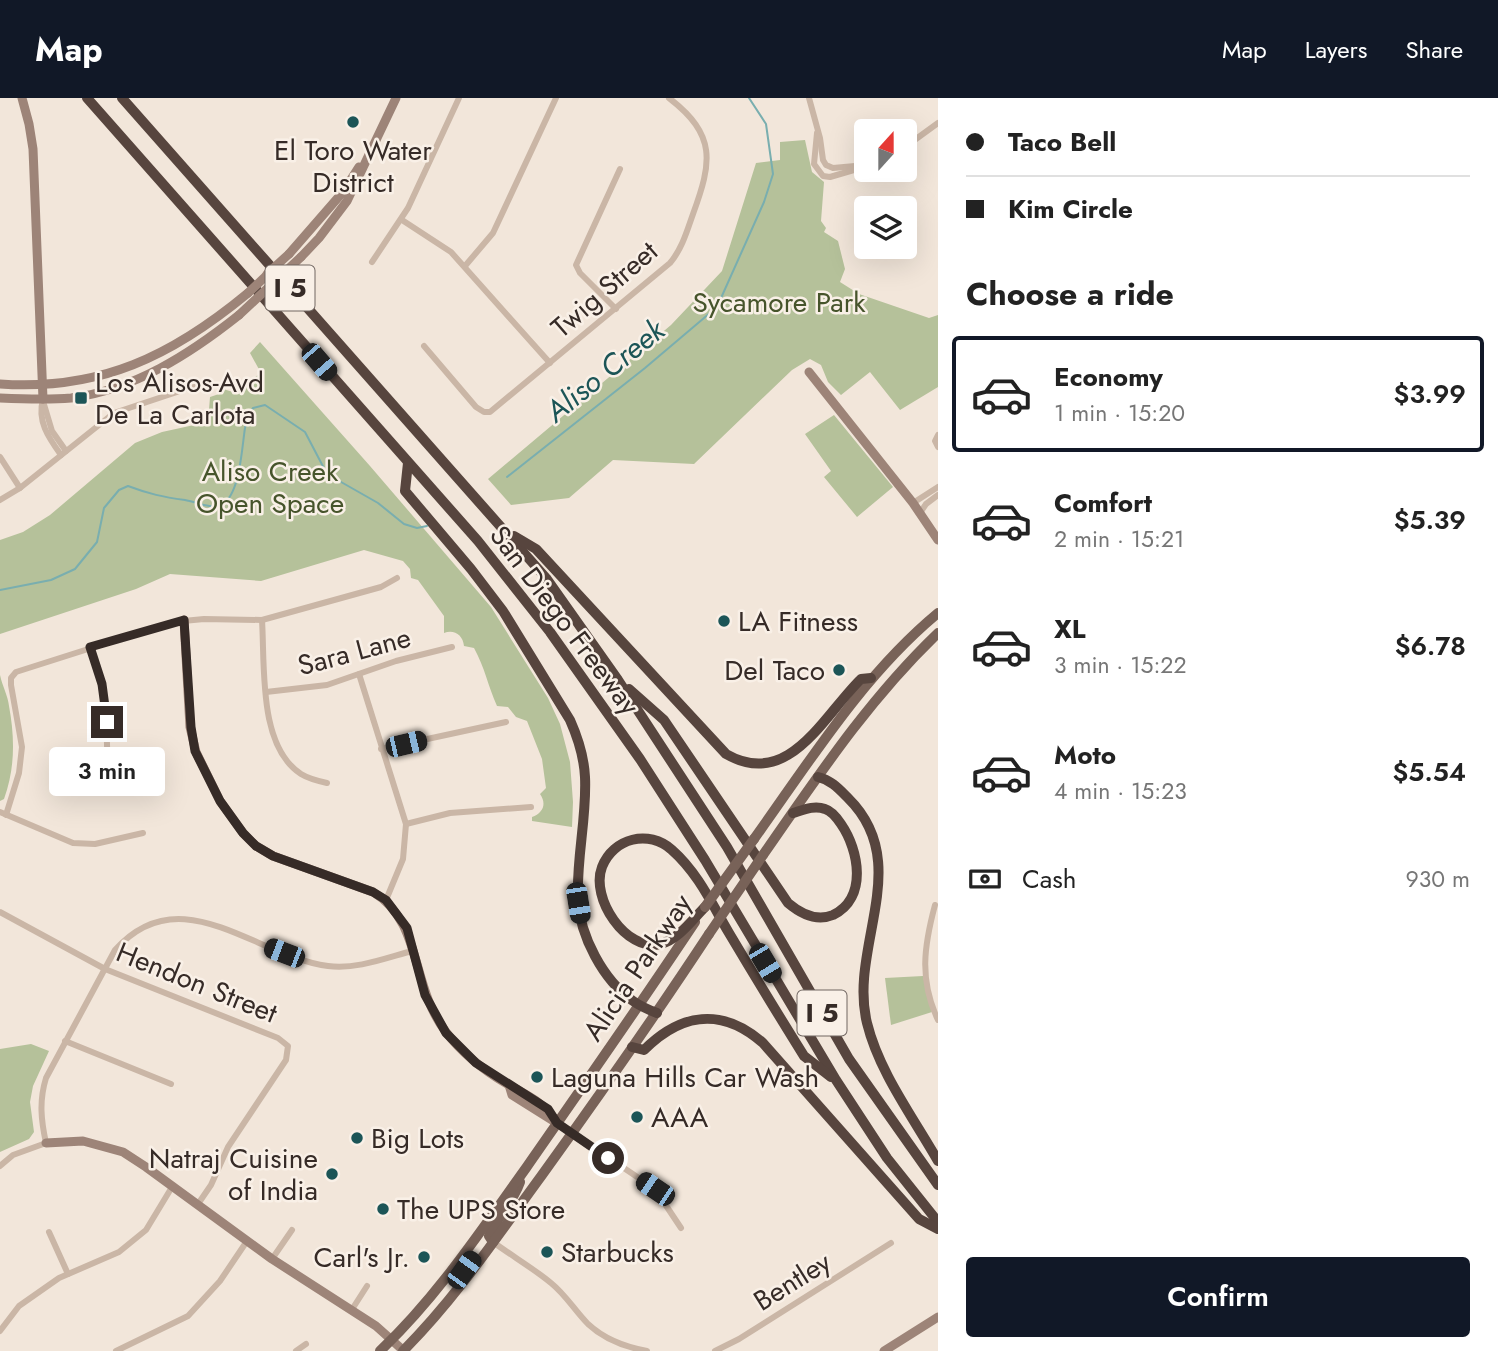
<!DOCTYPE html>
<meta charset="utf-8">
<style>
:root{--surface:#fff;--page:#f6f6f6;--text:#222;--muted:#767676;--line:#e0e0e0;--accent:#111827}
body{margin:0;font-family:Jost,sans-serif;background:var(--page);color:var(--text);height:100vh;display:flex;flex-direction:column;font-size:26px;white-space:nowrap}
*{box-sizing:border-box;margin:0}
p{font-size:23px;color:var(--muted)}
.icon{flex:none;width:38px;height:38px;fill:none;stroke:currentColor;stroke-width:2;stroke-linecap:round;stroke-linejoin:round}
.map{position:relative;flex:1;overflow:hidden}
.details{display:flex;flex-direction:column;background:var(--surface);width:560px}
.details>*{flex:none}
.top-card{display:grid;align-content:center;height:154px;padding:0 28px;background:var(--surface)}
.needle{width:46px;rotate:21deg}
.buttons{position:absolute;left:854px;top:21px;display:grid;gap:14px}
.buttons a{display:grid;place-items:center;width:63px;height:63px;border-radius:7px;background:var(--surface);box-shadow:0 7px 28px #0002;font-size:35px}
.end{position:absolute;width:32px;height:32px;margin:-16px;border:9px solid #362b27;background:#fff;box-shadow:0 0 0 4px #fff}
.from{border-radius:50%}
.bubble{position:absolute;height:49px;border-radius:7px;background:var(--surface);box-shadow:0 7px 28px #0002;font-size:23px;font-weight:600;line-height:49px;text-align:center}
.car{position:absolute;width:21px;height:42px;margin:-21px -10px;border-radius:9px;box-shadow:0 0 5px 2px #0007;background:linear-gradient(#222 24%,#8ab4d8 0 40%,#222 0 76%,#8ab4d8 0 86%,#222 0)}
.top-card b{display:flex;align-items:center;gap:24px;height:66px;font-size:26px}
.top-card b+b{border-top:2px solid var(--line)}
.top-card i{width:18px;height:18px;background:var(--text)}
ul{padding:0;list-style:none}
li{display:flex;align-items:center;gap:21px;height:116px;margin:0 14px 10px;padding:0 14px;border:4px solid transparent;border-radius:7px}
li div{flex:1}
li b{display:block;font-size:26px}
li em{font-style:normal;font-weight:600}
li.selected{border-color:var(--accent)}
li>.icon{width:63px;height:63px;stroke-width:1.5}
h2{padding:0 28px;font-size:32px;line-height:84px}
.pay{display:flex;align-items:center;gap:18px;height:77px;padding:0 28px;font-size:26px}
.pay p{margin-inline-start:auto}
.action{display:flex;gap:14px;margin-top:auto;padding:14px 28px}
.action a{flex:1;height:80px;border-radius:7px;background:var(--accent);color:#fff;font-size:28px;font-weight:600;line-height:80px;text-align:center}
header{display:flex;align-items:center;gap:42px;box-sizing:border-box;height:98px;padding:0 35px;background:var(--accent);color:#fff}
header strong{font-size:33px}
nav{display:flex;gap:38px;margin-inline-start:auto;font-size:24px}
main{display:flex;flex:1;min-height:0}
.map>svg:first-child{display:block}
</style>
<header>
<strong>Map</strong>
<nav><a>Map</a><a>Layers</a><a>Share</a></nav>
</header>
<main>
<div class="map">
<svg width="938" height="1253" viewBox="0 0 938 1253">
<rect width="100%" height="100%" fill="#f2e6da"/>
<g fill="#b5c19a">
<polygon points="805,42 812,74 824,84 821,123 826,130 824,134 838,143 845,171 840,184 859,196 929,220 938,217 938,289 900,312 870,274 841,297 828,284 821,267 810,261 792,272 694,366 613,362 569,400 511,407 488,381 671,227 722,173 756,65 780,62 780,44"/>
<path d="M260,244l110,124 121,141 57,91 12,26 10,38 3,40 -1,25 -40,-6v-4c11,-4 15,-13 8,-23l6,-6 -4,-29 -15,-38 -11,-4 -8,-10 -11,-1c-9,-20 -12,-38 -23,-58l-10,-2c-1,-11 -10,-17 -20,-13v-17l-26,-36 -7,-2 -1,-9 -7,-8 -39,-11 -103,31 -91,-7 -34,15 -136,45v-94l23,-8 27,-17 85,-72 27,-11 46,-10 2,-25 9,-3 4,-5 10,3 28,-19 -11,-20z"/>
<polygon points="834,317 893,389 857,419 824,379 831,373 805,336"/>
<path d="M0,577c2,10 8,21 9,31 6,32 6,63 -5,93l-4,2z"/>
<polygon points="923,878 932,914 891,927 885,880"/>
<polygon points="31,946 49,953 33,988 30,1004 34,1034 29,1041 0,1054 0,951"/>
</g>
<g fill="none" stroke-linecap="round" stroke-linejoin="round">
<g stroke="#79aeaf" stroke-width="2">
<polyline points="507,379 645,270 717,209 764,104 773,76 766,26 749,0"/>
<path d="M0,492l51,-10 24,-11 22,-27 7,-34 15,-18 9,-4c21,8 35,11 57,14 12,2 26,10 37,4 18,-8 20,-58 23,-76 1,-7 5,-13 8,-20l12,-3 40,27 22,42 51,29 26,21 13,4 10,-2"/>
</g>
<g stroke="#cab6a6" stroke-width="6">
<polyline points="809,0 820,40 823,62 826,67 833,70 866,67"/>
<polyline points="817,35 814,66 823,78 830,79 864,69"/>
<polyline points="905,49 938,25"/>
<polyline points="402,122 451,154 550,265"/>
<polyline points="372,164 408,110 459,0"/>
<polyline points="465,168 493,135 556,0"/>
<polyline points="616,211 580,175 576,167 620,71"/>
<path d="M424,248l52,61 8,5h6l180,-149c12,-14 17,-32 23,-49 19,-52 24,-79 -24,-116"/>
<path d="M43,301c-6,22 5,38 18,56"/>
<polyline points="43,303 52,333 66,353"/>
<polyline points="938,337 935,343 938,349"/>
<polyline points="0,359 20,390"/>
<polyline points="0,402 20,390 114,315 189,290 212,286"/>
<polyline points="913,405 938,389"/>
<polyline points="920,415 926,406 938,397"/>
<path d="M262,522c3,46 -4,126 39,154 8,5 17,7 26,9"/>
<path d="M90,549c8,24 14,46 16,71 2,19 -1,39 5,56"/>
<polyline points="359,576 406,726 403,761 386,802"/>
<polyline points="266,594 327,587 396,563 452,549"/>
<polyline points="381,651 506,624"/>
<polyline points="0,714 73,745 95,746 143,735"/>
<polyline points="6,717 19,675 22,649 11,587 11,580 16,574 173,524 204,521 262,522 381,489 397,480"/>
<polyline points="406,726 450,715 531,709"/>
<path d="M935,807c-11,41 -16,75 3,115"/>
<polyline points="0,814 105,871 278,940 288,948 286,962 228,1049 211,1087 198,1106"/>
<polyline points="65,943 171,986"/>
<polyline points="572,1035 655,1091 681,1130"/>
<path d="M0,1068l13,-11 33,-12c-5,-23 -7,-42 0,-65l69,-128c66,-74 139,6 213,16 27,4 58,-8 84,-15"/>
<polyline points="49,1134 68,1176"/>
<path d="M493,1144c19,14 40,26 58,41 15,12 24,28 37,41 16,15 37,23 59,27"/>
<polyline points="272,1161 292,1132"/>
<polyline points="351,1213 367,1188"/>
<polyline points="0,1233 19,1208 59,1180 119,1154 146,1132 172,1089"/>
<polyline points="116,1253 188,1218 220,1183 247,1143"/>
<polyline points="296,1253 306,1246"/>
<polyline points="715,1253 739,1241 891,1145"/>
</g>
<g stroke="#9d8478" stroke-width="9">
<polyline points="22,0 29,26 33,51 43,301"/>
<polyline points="289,156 343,94 359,69"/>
<polyline points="301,159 319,140 347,103 396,0"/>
<polyline points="809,274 913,405 938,442"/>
<path d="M0,286c100,7 172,-28 248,-91"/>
<path d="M0,300c23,1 47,2 71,0 63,-8 119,-44 168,-83"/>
<path d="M184,522l6,107 6,25 24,49 23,32 13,13 17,10 100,36c50,30 37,94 73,140 15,20 39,39 61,52 21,12 37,18 50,39"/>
<polyline points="509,987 512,997 555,1024"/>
<polyline points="46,1045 83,1043 123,1054 146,1069 272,1161 376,1228 404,1253"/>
<polyline points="884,1253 938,1219"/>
</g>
<g stroke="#786258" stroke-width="10">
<path d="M754,741c56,-78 109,-164 184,-226"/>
<path d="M763,757c55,-79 106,-156 175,-222"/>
<path d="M493,1144l-4,-6c9,-20 24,-34 31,-54"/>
<path d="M380,1253c57,-54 100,-119 146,-183 57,-82 114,-163 169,-246"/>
<path d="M403,1253c53,-53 95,-116 139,-176 57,-79 113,-159 167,-241"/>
</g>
<g stroke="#57453e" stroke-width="10">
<polyline points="87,0 478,443 550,534 640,661 705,762 836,982 887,1060 938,1124"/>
<polyline points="122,0 546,480 618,582 727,749 849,961 938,1087"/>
<path d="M408,365l-3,28 66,78 32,42 67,109c8,18 14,37 15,57 2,41 -9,82 -7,123 2,36 25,80 55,101 7,5 16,9 24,12"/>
<path d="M514,438l22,13 190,205c63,36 97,-38 135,-75l10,-1"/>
<path d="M629,591l35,31 124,183c13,11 28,19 45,12 35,-17 26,-65 8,-91 -4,-6 -9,-13 -16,-15 -11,-4 -22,1 -32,4"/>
<path d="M818,679c13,3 21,12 30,21 67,66 0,149 19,225 12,49 46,94 71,138"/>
<path d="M705,809c-12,12 -27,33 -45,37 -34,8 -70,-46 -58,-77 11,-29 47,-38 70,-17 26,23 40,54 57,83 25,42 50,83 75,123l27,21"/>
<path d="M632,949l12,3c37,-37 78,-43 119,-7l156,176 19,10"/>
</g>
<g stroke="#9d8478" stroke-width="9">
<polyline points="267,176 289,156"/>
<polyline points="248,195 266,178"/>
<polyline points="239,217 301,159"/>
</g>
<g stroke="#786258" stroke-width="10">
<polyline points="705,809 754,741"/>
<polyline points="709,836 763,757"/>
</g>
</g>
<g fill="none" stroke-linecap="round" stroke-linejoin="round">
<polyline stroke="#362b27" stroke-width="9" points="107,624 102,586 90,549 184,522 191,629 195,653 220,703 243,735 256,748 273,758 373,794 386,802 407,830 425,897 446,935 476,965 548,1011 557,1025 608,1060"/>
</g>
<g fill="#1c5557" stroke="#f9f0e7" stroke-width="2.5">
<circle cx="353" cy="24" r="7"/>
<rect x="74" y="293" width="14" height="14" rx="3.5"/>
<circle cx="724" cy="523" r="7"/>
<circle cx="839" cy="572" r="7"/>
<circle cx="537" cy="979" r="7"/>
<circle cx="637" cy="1019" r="7"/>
<circle cx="357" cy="1040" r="7"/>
<circle cx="332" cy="1076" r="7"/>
<circle cx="383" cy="1111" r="7"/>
<circle cx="547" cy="1154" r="7"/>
<circle cx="424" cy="1159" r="7"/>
</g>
<g text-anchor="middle" stroke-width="5" stroke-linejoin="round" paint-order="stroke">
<g fill="#f9f0e7" stroke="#706661" stroke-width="2">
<rect x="265.5" y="167.5" width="49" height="45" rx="5"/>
<rect x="797.5" y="892.5" width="49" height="45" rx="5"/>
</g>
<g font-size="26" font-weight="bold" fill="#362b27">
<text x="290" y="199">I 5</text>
<text x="822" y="924">I 5</text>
</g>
<g font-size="28" fill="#362b27" stroke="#f9f0e7" text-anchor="start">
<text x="353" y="62" text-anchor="middle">El Toro Water<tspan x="353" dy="32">District</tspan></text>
<text x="95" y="294">Los Alisos-Avd<tspan x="95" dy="32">De La Carlota</tspan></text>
<text x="738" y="533">LA Fitness</text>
<text x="825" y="582" text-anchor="end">Del Taco</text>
<text x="551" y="989">Laguna Hills Car Wash</text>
<text x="651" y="1029">AAA</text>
<text x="371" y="1050">Big Lots</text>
<text x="318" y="1070" text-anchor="end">Natraj Cuisine<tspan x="318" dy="32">of India</tspan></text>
<text x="397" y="1121">The UPS Store</text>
<text x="561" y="1164">Starbucks</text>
<text x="410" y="1169" text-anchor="end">Carl's Jr.</text>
</g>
<g font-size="28" fill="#362b27" stroke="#f9f0e7">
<text transform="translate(604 191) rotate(-41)" y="10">Twig Street</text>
<text transform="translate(565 522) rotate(53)" y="10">San Diego Freeway</text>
<text transform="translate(354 553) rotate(-15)" y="10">Sara Lane</text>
<text transform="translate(637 869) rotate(-56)" y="10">Alicia Parkway</text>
<text transform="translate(197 884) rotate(22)" y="10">Hendon Street</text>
<text transform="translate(792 1183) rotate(-32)" y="10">Bentley</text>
</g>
<g font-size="28" fill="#46542b" stroke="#f9f0e7">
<text x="779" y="214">Sycamore Park</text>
<text x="270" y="383">Aliso Creek<tspan x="270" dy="32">Open Space</tspan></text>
</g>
<g font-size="30" font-style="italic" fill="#1c5557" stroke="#f9f0e7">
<text transform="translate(605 273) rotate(-39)" y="10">Aliso Creek</text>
</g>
</g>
</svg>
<div class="buttons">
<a><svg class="needle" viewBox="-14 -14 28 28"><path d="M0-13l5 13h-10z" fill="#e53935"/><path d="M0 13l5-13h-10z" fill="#767676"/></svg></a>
<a><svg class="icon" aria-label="layers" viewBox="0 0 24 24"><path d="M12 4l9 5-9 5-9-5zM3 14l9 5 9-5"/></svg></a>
</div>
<i class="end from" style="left:608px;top:1060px"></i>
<i class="end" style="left:107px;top:624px"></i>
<div class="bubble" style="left:49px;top:649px;width:116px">3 min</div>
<i class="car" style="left:319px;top:264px;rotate:139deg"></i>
<i class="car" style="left:406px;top:646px;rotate:77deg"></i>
<i class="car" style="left:578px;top:805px;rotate:171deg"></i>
<i class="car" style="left:284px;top:855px;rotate:291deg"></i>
<i class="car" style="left:765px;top:865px;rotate:149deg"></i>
<i class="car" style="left:655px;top:1091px;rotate:304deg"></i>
<i class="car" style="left:464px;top:1172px;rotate:36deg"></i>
</div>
<section class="details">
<div class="top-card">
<b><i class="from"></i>Taco Bell</b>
<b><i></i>Kim Circle</b>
</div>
<h2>Choose a ride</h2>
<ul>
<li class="selected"><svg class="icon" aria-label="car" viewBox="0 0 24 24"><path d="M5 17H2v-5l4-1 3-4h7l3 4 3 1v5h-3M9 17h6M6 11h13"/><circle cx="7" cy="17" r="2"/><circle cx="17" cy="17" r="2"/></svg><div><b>Economy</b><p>1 min · 15:20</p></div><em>$3.99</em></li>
<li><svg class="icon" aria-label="car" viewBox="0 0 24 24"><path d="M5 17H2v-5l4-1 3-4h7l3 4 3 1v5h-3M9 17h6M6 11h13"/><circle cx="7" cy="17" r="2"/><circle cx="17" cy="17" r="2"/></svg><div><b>Comfort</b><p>2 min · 15:21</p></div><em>$5.39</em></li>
<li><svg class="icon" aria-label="car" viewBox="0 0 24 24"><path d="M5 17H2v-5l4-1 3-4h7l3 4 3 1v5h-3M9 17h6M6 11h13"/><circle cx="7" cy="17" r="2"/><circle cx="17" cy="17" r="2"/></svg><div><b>XL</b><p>3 min · 15:22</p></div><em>$6.78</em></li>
<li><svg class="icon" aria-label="car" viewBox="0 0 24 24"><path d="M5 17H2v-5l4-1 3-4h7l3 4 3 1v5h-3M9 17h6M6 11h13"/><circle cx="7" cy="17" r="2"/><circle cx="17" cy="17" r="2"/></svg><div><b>Moto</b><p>4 min · 15:23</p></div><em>$5.54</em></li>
</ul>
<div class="pay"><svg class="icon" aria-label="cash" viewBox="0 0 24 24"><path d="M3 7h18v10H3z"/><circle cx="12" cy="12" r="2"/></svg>Cash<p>930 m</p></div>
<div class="action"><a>Confirm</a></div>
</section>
</main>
